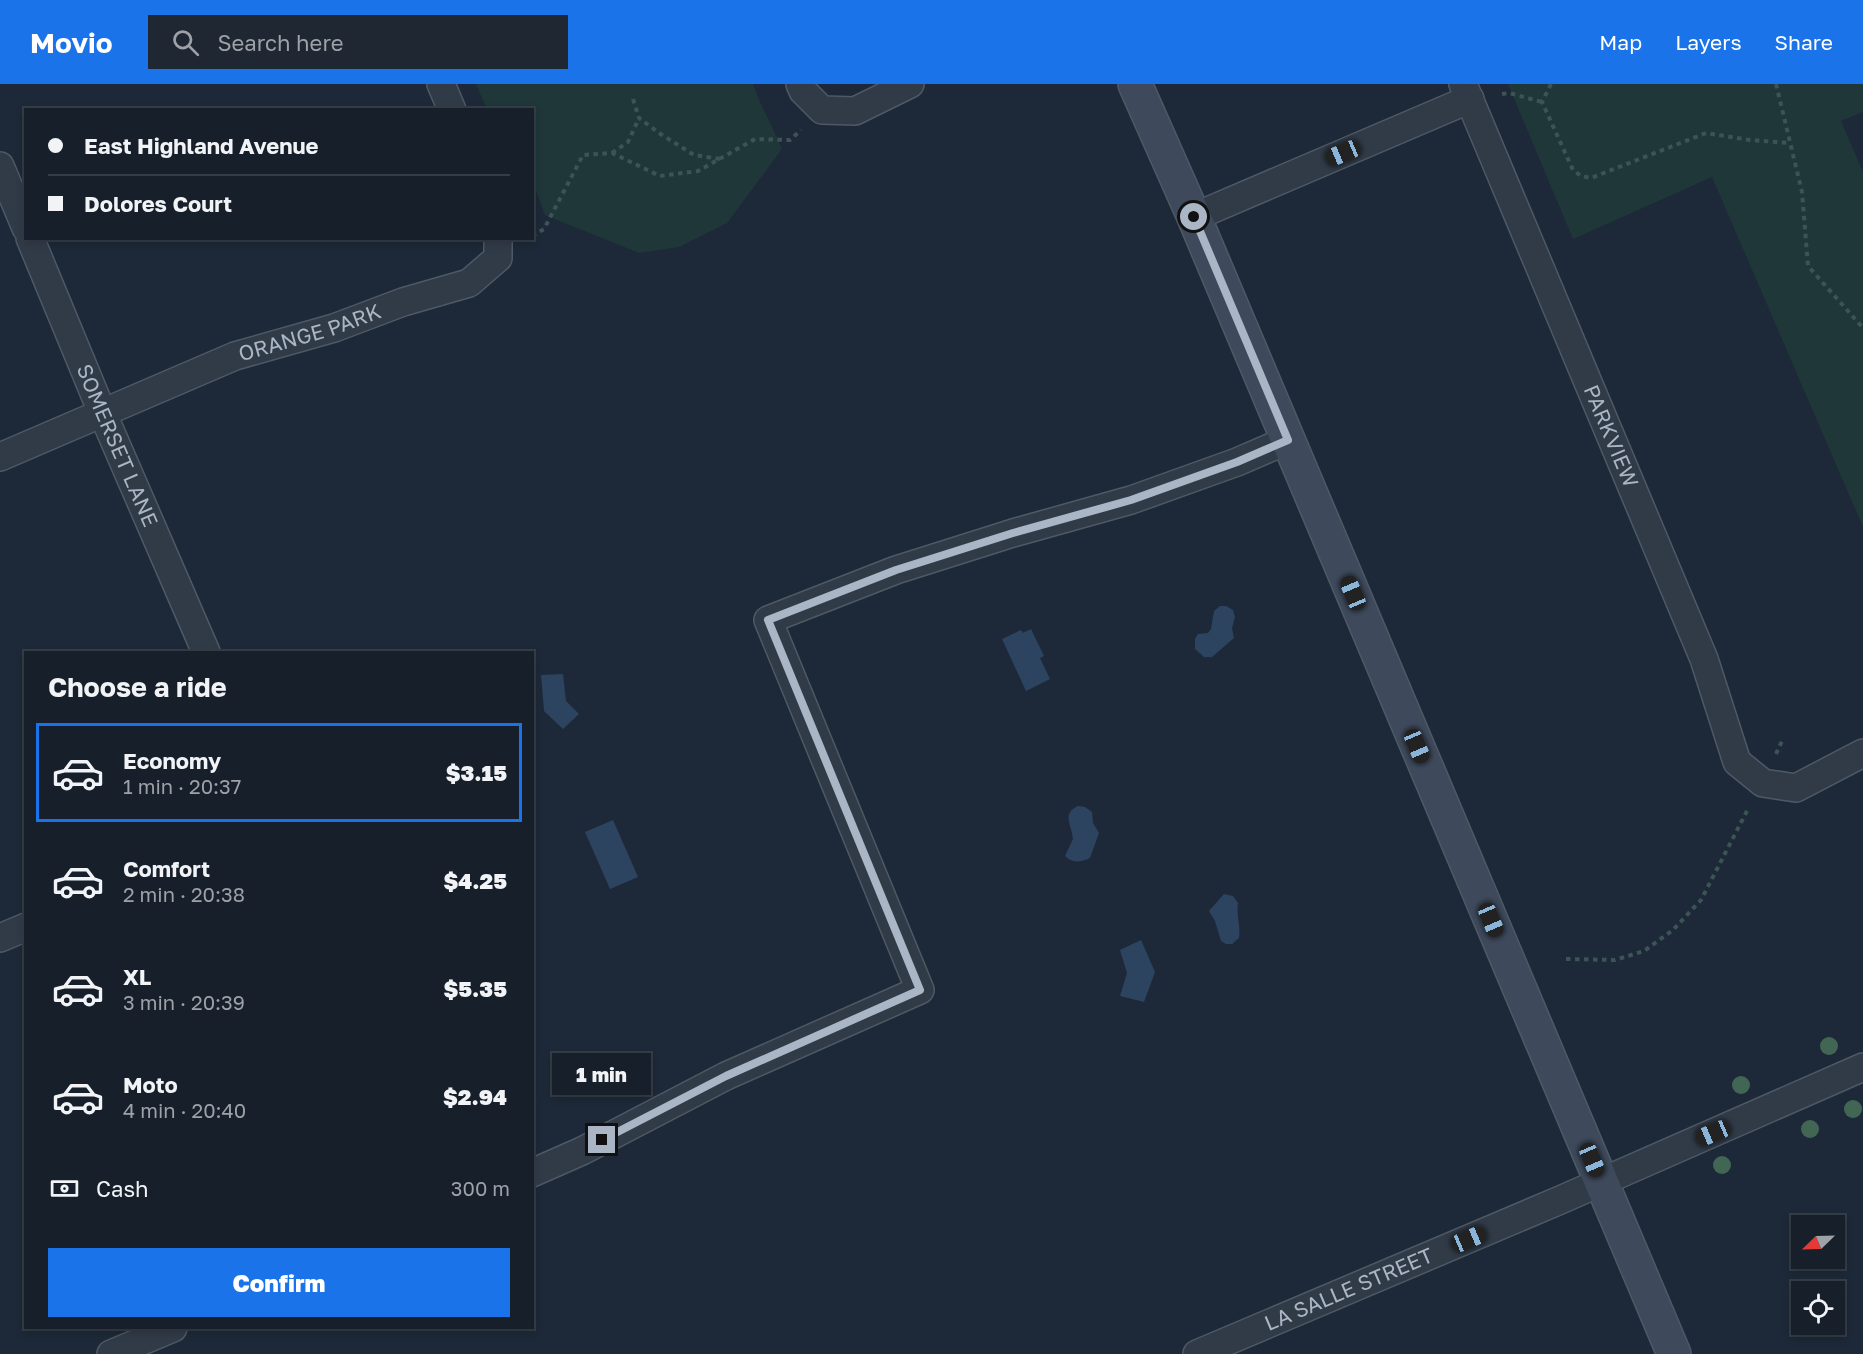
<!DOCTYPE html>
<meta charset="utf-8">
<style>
:root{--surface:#161f2a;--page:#1f2732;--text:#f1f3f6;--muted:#9ea2a8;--line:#353d47;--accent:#1a73e8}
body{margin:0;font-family:"Golos Text",sans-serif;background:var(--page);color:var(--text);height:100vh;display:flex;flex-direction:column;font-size:22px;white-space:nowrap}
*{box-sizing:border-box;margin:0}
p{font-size:20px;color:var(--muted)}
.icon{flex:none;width:33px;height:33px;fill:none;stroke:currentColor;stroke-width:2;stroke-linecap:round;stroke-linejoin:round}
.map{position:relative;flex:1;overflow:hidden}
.panel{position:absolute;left:24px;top:567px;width:510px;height:678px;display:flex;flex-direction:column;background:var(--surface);border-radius:0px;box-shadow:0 3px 9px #0003,0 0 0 2px var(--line)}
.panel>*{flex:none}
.banner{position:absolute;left:24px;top:24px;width:510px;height:132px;border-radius:0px;box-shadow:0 3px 9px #0003,0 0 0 2px var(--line);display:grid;align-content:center;height:132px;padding:0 24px;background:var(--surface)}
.needle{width:39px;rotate:247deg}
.buttons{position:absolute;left:1791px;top:1131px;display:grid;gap:12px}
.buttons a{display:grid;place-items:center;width:54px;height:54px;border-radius:0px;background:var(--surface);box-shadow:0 3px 9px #0003,0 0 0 2px var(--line);font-size:30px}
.end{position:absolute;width:27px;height:27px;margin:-14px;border:8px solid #aab6c6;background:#111;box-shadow:0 0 0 3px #111}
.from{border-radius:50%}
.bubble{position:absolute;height:42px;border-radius:0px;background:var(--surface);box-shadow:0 3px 9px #0003,0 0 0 2px var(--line);font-size:20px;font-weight:800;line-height:42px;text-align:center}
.car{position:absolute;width:18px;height:36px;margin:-18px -9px;border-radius:8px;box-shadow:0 0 4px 2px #0007;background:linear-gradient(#222 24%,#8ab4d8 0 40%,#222 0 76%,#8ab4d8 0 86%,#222 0)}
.banner b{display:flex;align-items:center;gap:21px;height:57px;font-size:22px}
.banner b+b{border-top:2px solid var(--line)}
.banner i{width:15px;height:15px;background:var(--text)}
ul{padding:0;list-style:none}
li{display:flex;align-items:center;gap:18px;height:99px;margin:0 12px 9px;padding:0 12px;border:3px solid transparent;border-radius:0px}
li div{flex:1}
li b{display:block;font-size:22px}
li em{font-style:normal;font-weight:800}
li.current{border-color:var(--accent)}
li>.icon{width:54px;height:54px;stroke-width:1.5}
h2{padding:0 24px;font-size:27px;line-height:72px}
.pay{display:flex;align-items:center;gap:15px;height:66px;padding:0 24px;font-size:22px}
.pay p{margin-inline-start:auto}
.cta{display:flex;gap:12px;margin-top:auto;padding:12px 24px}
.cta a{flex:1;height:69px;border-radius:0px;background:var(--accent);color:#fff;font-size:24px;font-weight:800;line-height:69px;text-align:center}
header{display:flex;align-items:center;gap:36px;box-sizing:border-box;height:84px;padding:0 30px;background:var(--accent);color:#fff}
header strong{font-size:28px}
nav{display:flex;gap:33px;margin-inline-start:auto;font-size:21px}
.search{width:420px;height:54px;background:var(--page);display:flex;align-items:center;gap:15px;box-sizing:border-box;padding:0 21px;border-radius:0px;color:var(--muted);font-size:22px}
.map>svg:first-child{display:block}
</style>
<header>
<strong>Movio</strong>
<div class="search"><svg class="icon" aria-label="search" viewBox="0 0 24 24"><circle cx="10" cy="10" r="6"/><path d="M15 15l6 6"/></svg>Search here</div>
<nav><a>Map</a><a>Layers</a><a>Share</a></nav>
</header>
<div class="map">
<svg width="1863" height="1270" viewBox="0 0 1863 1270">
<rect width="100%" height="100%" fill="#1d2938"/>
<g fill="#1f3739">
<path d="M476,0h277c8,23 20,43 29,65l-55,74 -48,24 -40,6 -94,-38 -12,-32 -1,-73 -45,-1z"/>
<polygon points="1508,0 1863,0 1863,28 1841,37 1863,88 1863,443 1712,93 1573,155"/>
</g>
<g fill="#2c445f">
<polygon points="1220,522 1226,522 1233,526 1235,533 1232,544 1234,554 1212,573 1204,573 1195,565 1195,555 1198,550 1208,549 1211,545 1214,527"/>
<polygon points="1031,545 1044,572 1040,574 1050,595 1026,607 1002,555 1021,546 1023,549"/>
<polygon points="563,590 566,617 579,630 563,645 544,627 541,591"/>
<path d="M1078,722l7,1 7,5 1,11 6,10 -9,25c-9,4 -17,6 -25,-2l8,-17c-1,-14 -12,-25 5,-33z"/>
<polygon points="613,736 638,793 610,805 585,748"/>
<path d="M1224,810l9,2 5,7c-2,14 3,23 1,35l-7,6h-6l-5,-3 -6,-20 -6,-10z"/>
<polygon points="1141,856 1155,888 1144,918 1120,912 1127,889 1120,866"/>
</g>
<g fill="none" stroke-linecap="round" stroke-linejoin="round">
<defs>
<g id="street">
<polyline points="441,0 452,26"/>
<polyline points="800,0 803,7 822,26 855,27 910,0"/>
<path id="s1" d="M1463,0l241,575 33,103 26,21 33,5 67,-35"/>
<polyline points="0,82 26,144"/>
<polyline points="1194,133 1470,15"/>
<path id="s2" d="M30,154l72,174 104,240"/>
<path id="s3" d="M0,373l235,-101 99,-28 69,-26 66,-19 29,-25v-20"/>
<polyline points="0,854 26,843"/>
<polyline points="532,1089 582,1067 726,992 920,906 768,536 896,486 1013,449 1131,416 1237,378 1288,356"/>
<polyline points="111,1270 173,1244"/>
<path id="s4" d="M1197,1270l361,-153 305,-134"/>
</g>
<polyline id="secondary" points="1135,0 1194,133 1674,1270"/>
</defs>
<use href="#street" stroke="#4e5966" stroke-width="30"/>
<use href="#secondary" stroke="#4e5966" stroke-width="36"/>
<g stroke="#3c5456" stroke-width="4" stroke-dasharray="4.5 4.5" stroke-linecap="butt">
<polyline points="1551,0 1542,18 1573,86 1581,92 1591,94 1706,49 1750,56 1790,59"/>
<polyline points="1776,0 1802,108 1808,182 1863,244"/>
<polyline points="1502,10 1509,9 1542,18"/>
<polyline points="633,15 639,34 659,49 694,71 720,75"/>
<polyline points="612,69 628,58 639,34"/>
<polyline points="532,152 544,145 583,71 612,69 660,92 698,87 755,55 790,56 801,46"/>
<polyline points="1776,670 1782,657"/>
<polyline points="1566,875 1615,876 1644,867 1673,846 1701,816 1748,725"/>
</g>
<use href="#street" stroke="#313b48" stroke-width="27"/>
<use href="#secondary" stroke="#3e4a5c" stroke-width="33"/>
</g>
<g fill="#426654">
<circle cx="1829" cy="962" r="9"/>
<circle cx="1741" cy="1001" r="9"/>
<circle cx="1853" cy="1025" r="9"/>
<circle cx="1810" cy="1045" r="9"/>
<circle cx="1722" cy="1081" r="9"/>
</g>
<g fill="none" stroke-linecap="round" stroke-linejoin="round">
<polyline stroke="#aab6c6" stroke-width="8" points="602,1056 726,992 920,906 768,536 896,486 1013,449 1131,416 1237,378 1288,356 1194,133"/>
</g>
<g text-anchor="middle" stroke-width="5" stroke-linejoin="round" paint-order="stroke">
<g font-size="21" fill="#aab6c6" stroke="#16202c">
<text dy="7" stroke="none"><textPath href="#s3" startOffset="334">ORANGE PARK</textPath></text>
<text dy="7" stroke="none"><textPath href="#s1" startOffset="382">PARKVIEW</textPath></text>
<text dy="7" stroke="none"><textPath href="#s2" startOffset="225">SOMERSET LANE</textPath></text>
<text dy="7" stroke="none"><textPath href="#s4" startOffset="165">LA SALLE STREET</textPath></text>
</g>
</g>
</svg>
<div class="buttons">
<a><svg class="needle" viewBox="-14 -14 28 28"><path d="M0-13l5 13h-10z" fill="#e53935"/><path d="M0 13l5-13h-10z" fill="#9ea2a8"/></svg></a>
<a><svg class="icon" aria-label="locate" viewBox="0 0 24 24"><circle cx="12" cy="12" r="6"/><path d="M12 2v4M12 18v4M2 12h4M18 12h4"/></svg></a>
</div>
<i class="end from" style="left:1194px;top:133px"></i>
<i class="end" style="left:602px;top:1056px"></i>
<div class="bubble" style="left:552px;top:969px;width:99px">1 min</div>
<i class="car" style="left:1343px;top:69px;rotate:247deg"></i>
<i class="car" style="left:1353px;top:509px;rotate:337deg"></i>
<i class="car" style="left:1417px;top:662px;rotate:157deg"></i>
<i class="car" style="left:1491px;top:836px;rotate:157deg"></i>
<i class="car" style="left:1713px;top:1049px;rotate:247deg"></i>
<i class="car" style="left:1592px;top:1076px;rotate:157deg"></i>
<i class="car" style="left:1469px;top:1155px;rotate:67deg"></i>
<div class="banner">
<b><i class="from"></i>East Highland Avenue</b>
<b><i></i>Dolores Court</b>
</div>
<section class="panel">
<h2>Choose a ride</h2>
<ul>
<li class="current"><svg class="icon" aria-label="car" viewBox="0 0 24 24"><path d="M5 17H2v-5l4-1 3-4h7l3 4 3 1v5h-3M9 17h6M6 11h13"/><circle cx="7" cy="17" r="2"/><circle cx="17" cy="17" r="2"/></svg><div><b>Economy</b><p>1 min · 20:37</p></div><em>$3.15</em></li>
<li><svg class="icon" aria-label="car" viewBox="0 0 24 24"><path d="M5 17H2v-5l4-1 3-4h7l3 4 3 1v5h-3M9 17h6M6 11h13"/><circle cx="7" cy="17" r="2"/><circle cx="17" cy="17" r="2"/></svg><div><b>Comfort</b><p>2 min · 20:38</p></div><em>$4.25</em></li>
<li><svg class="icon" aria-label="car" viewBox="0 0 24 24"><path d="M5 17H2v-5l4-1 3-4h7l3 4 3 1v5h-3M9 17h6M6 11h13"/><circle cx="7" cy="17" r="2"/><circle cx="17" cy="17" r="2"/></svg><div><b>XL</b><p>3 min · 20:39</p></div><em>$5.35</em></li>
<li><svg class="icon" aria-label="car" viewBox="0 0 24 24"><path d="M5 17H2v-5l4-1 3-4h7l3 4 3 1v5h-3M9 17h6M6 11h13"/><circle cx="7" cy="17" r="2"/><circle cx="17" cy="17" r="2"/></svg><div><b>Moto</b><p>4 min · 20:40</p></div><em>$2.94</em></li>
</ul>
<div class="pay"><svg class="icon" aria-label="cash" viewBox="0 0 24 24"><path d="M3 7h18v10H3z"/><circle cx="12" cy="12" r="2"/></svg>Cash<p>300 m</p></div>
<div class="cta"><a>Confirm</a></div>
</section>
</div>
